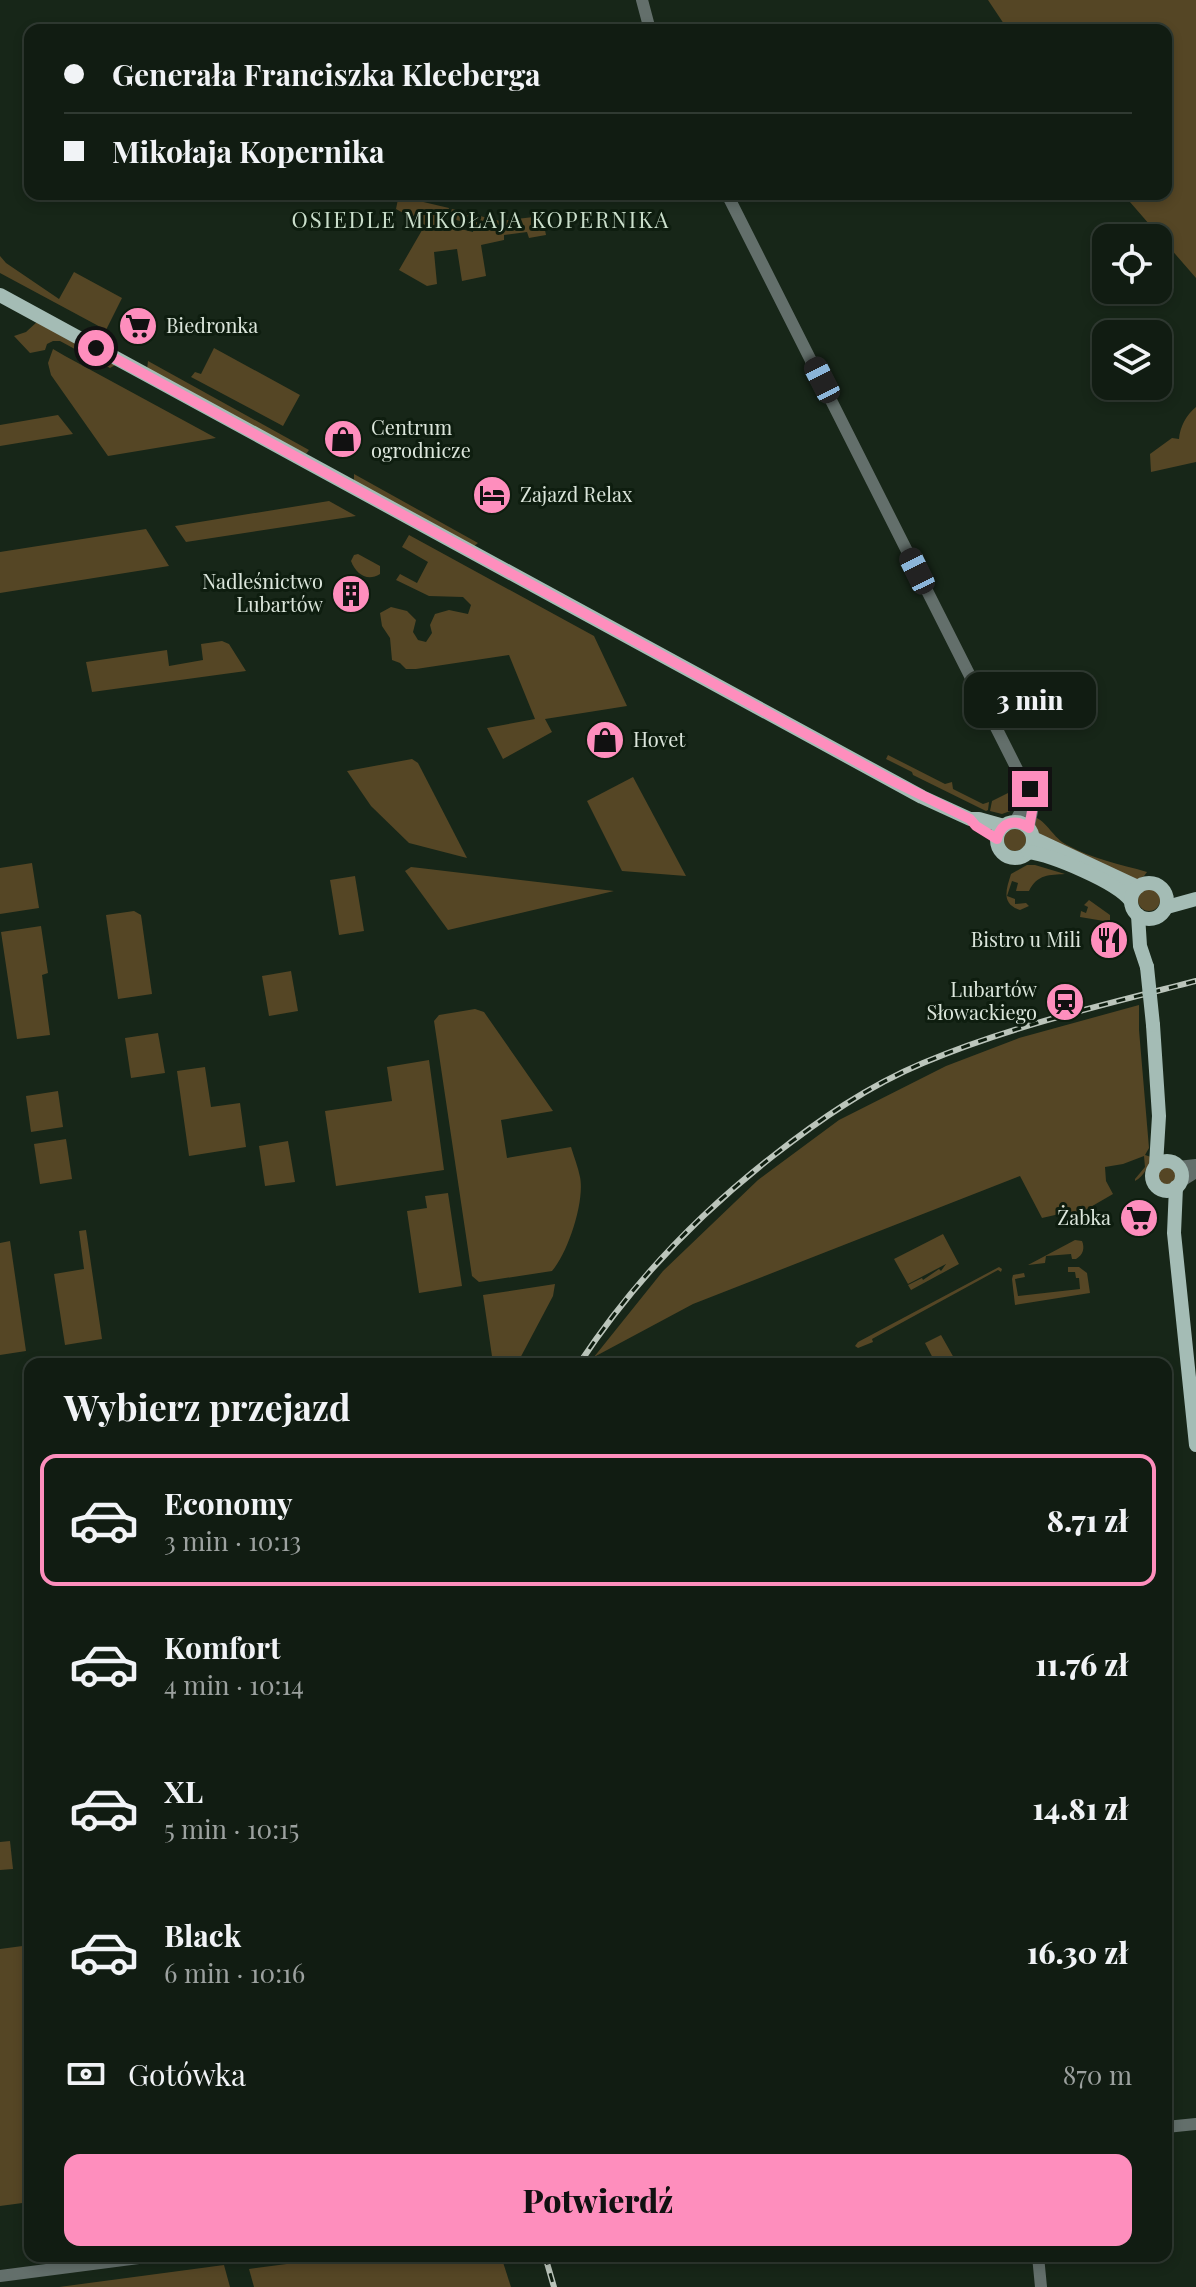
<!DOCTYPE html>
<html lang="pl">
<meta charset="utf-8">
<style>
:root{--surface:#111c12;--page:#1e2920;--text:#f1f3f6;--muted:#9ca19f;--line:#303a32;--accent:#fe8ebd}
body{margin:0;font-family:"Playfair Display",serif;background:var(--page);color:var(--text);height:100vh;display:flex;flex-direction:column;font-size:30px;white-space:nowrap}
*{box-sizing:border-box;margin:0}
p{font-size:26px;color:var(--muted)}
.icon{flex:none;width:44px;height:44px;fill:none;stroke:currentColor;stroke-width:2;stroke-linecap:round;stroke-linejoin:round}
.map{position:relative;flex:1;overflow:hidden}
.panel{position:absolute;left:24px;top:1358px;width:1148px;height:904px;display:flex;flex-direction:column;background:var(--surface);border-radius:16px;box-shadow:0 4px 12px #0003,0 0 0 2px var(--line)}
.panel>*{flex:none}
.hud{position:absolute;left:24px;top:24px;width:1148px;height:176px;border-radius:16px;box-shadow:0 4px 12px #0003,0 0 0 2px var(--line);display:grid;align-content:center;height:176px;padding:0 40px;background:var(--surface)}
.buttons{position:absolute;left:1092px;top:224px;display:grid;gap:16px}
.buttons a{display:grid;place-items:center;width:80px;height:80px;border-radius:16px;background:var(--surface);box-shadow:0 4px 12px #0003,0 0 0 2px var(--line);font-size:40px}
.end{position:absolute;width:36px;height:36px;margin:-18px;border:10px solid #fe8ebd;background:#111;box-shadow:0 0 0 4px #111}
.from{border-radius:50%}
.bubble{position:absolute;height:56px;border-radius:16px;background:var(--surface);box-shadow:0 4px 12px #0003,0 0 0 2px var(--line);font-size:26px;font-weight:800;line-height:56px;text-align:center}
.car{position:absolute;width:24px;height:48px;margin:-24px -12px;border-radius:10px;box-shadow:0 0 6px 2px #0007;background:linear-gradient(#222 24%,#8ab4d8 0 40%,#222 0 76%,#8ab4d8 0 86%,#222 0)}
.hud b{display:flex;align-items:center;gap:28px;height:76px;font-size:30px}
.hud b+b{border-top:2px solid var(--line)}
.hud i{width:20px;height:20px;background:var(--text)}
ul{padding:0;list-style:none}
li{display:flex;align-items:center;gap:24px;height:132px;margin:0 16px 12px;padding:0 24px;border:4px solid transparent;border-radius:16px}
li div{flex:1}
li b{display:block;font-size:30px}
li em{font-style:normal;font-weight:800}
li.selected{border-color:var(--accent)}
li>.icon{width:72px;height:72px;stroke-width:1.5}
h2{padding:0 40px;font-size:36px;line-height:96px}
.pay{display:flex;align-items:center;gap:20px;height:88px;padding:0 40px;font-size:30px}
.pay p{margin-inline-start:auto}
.button{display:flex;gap:16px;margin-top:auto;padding:16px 40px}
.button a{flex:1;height:92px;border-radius:16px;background:var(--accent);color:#111;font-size:32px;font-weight:800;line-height:92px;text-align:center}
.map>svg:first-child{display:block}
</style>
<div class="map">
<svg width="1196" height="2287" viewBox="0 0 1196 2287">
<rect width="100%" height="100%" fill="#172618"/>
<g fill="#554625">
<polygon points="988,0 1196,0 1196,278 1123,194 1166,194 1166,30 1008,30"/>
<polygon points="402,197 449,208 444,225 473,232 474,225 449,218 452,209 500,221 542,216 546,235 529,238 527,232 504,235 504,240 481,245 486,276 462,281 457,249 434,252 437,284 427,286 399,270 425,225 396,209 398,199"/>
<polygon points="0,256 6,263 59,299 74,272 122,298 106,330 0,273"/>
<polygon points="38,321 117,364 110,368 60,341 53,341 47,344 45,350 30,353 14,336 26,332"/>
<polygon points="214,348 300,395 283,426 191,377 195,372 201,374"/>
<polygon points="53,349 65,356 216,438 108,456 51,375 48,363"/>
<polygon points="148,361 309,450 306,454 147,370"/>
<path d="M1196,407v55l-45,10 -1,-18 22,-16 7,1c1,-12 7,-24 17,-32z"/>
<polygon points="58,415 73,434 0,446 0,425"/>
<polygon points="354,474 478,543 473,547 354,483"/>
<polygon points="329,501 356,516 186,542 175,526"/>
<polygon points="146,529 169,566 0,593 0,552"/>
<polygon points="409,535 594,636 627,706 545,719 552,732 503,759 487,728 535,719 509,655 416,669 406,669 400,663 392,660 390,638 382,626 380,613 391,607 407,611 416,620 413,632 418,640 426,642 432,633 430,625 435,614 449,610 468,614 471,605 463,597 429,596 396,580 400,574 417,583 428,562 402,547"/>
<path d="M358,554l22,12v8c-13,8 -24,0 -29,-13l3,-6z"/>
<polygon points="222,641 229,644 246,671 92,692 86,662 167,650 169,666 203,660 201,644"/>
<polygon points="888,755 945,784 952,782 953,789 983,804 989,802 988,810 986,811 913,775 912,772 886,759"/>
<polygon points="412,759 418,763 467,858 409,843 371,806 347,771"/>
<polygon points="633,777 686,876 622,871 587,801"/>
<polygon points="1012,791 1015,799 1013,810 1002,814 990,811 992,801"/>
<path d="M1033,816c15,6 20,22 34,29 25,14 53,19 80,27l-3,4 -8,4 -100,-47z"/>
<circle cx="1015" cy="840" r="11"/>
<polygon points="32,863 39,908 0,914 0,868"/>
<path d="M1027,865h8l30,9c-15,1 -28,0 -36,17h-13l2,-8 -6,-2 -5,15 8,3v5l11,-1 3,3 -9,4c-19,-6 -14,-20 -9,-36z"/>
<polygon points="411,867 420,868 614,891 448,930 405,871"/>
<polygon points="355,876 364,931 339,935 330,880"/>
<circle cx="1149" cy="900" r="11"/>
<polygon points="1089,900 1110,915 1110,922 1080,917 1081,911 1086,913 1088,907 1084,905"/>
<polygon points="134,911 141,915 152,994 118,999 106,915"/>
<polygon points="41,926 48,973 42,975 50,1035 17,1039 1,932"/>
<polygon points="291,971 298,1011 269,1016 262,976"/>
<path d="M1139,1005v25l10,118 -4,7 6,2c-2,9 -7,19 -16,24v-2l10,-12 -1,-11 -21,8 -18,3 1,14 7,13 -38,22 -7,-4 -26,6 -22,-42 -327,128 -99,53 69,-86 95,-91 81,-60 107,-54 73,-28z"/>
<path d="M475,1009l9,3 69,99 -52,9 6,38 64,-11c3,10 7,20 9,30 5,24 -12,76 -28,94l-73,11 -7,-6 -38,-255 5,-6z"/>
<polygon points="158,1033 165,1073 131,1078 125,1038"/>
<polygon points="429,1060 444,1170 336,1186 325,1111 392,1101 387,1067"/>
<polygon points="205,1067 211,1107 240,1103 246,1147 189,1156 177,1071"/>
<polygon points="58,1091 63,1127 31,1132 26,1096"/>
<polygon points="66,1139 72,1179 40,1184 34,1144"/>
<polygon points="288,1141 295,1182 265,1186 259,1146"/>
<circle cx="1167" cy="1176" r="10"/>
<polygon points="448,1193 462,1286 419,1293 407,1211 427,1208 425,1196"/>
<polygon points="86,1230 102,1339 65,1345 54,1274 84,1269 79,1231"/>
<polygon points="943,1234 959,1264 911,1290 908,1285 922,1278 923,1280 939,1269 941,1271 946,1264 908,1284 894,1259"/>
<path d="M1075,1240l7,1c3,7 1,14 -6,18h-4l-1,-5 -25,2 -1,7 -17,2z"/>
<polygon points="10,1241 26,1351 0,1355 0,1243"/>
<polygon points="999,1267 1002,1269 1001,1272 998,1270 872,1339 873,1342 858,1348 855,1346 858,1342"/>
<polygon points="1068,1267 1079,1267 1087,1273 1090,1293 1015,1305 1012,1279 1013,1275 1024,1273 1025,1277 1015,1279 1018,1296 1080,1289 1079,1278 1076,1278 1075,1272 1068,1272"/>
<polygon points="555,1284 553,1296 517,1364 510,1364 511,1360 493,1363 483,1295"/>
<polygon points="941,1335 954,1358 948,1361 949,1364 936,1364 925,1343"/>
<polygon points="10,1841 13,1869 0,1870 0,1842"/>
<polygon points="30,1945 30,2202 0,2206 0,1949"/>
<polygon points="348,2256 501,2256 511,2287 254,2287 249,2269"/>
<polygon points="224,2265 230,2287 59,2287"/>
</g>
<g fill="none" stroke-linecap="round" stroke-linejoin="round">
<g stroke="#636f6b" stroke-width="12">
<polyline points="642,0 650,30"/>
<polyline points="727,194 1025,785 1024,805 1015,822"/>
<path d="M1027,787c12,12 3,26 2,41"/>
<polyline points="1178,1167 1196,1165"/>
<polyline points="1180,1182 1196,1172"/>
<polyline points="1166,2127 1196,2124"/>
<polyline points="1038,2256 1041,2287"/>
<polyline points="0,2276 154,2256"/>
</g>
<g stroke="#a4bcb5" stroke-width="14">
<polyline points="0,295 922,797 970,819 979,819 1004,826"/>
<circle cx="1015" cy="840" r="18"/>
<polyline points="1033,838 1138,887"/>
<path d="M1028,852c24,3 89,30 103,49"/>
<circle cx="1149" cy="901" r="18"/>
<polyline points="1167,907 1196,899"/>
<polyline points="1138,915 1140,946 1147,967"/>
<polyline points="1153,1025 1159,1116 1156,1165"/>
<circle cx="1167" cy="1176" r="15"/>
<polyline points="1176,1187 1174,1233 1196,1445"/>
</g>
<defs>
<g id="rail">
<path d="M579,1364c54,-82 117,-148 194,-208 46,-36 95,-70 150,-93 87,-37 181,-58 273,-82"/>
<polyline points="545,2256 554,2287"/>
</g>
</defs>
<use href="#rail" stroke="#bbc5bb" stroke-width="6"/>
<use href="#rail" stroke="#0e1d0f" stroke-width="3" stroke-dasharray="9" stroke-linecap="butt"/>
<polyline stroke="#a4bcb5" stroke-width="14" points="1147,967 1153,1025"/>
</g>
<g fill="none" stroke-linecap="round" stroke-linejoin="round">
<path stroke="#fe8ebd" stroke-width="10" d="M96,348l793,431 81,40 6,7 21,13c4,-17 18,-21 32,-11l5,-28 -4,-11"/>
</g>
<defs>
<symbol id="supermarket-disc" viewBox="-11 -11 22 22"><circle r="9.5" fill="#fe8ebd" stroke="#0e1d0f"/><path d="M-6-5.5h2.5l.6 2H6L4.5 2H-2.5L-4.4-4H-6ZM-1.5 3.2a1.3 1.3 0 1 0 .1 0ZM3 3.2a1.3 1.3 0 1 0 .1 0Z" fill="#111"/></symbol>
<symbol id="shop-disc" viewBox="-11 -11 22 22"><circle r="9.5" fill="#fe8ebd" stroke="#0e1d0f"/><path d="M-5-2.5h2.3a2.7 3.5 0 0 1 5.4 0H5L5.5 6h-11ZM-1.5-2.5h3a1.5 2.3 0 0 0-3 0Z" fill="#111"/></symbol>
<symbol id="hotel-disc" viewBox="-11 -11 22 22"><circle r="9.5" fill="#fe8ebd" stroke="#0e1d0f"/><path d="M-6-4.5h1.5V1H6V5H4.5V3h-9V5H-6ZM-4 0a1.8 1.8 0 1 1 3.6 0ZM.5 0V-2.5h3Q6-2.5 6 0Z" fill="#111"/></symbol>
<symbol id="building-disc" viewBox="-11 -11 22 22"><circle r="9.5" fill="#fe8ebd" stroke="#0e1d0f"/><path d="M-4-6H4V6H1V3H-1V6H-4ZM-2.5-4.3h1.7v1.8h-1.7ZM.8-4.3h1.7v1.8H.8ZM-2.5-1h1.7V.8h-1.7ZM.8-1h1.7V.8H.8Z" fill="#111"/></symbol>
<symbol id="restaurant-disc" viewBox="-11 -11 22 22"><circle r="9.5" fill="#fe8ebd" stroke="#0e1d0f"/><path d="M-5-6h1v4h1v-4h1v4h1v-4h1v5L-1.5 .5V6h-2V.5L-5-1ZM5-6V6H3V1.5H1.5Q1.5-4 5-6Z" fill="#111"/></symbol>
<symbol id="station-disc" viewBox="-11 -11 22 22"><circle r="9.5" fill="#fe8ebd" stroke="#0e1d0f"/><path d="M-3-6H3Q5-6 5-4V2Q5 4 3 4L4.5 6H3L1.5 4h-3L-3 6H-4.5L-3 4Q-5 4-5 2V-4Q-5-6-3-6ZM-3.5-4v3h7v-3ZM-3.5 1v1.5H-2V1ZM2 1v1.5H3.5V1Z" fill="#111"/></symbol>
</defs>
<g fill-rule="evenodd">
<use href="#supermarket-disc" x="116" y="304" width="44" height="44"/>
<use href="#shop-disc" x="321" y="417" width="44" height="44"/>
<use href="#hotel-disc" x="470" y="473" width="44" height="44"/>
<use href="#building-disc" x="329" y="572" width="44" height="44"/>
<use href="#shop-disc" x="583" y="718" width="44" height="44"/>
<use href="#restaurant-disc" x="1087" y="918" width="44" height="44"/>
<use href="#station-disc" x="1043" y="980" width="44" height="44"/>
<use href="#supermarket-disc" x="1117" y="1196" width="44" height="44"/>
</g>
<g text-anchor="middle" stroke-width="6" stroke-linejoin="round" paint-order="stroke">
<g font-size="20" fill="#dce6dc" stroke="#0e1d0f" text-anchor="start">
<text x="166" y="333">Biedronka</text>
<text x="371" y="435">Centrum<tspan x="371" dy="23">ogrodnicze</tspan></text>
<text x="520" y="502">Zajazd Relax</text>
<text x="323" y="589" text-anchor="end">Nadleśnictwo<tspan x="323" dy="23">Lubartów</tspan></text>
<text x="633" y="747">Hovet</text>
<text x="1081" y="947" text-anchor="end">Bistro u Mili</text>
<text x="1037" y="997" text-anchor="end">Lubartów<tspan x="1037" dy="23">Słowackiego</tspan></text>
<text x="1111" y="1225" text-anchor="end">Żabka</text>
</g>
<g font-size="22" letter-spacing="2" fill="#cbdfcc" stroke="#0e1d0f">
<text x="481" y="228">OSIEDLE MIKOŁAJA KOPERNIKA</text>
</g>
</g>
</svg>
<div class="buttons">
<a><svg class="icon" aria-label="locate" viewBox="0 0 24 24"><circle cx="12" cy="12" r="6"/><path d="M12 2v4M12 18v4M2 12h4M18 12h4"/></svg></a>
<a><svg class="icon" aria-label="layers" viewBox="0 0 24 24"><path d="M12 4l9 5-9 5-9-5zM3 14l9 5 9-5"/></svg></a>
</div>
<i class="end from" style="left:96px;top:348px"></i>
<i class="end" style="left:1030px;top:789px"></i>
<div class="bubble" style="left:964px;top:672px;width:132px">3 min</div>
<i class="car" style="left:822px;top:380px;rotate:333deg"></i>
<i class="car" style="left:917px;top:571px;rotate:334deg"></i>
<div class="hud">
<b><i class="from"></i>Generała Franciszka Kleeberga</b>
<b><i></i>Mikołaja Kopernika</b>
</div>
<section class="panel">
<h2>Wybierz przejazd</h2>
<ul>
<li class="selected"><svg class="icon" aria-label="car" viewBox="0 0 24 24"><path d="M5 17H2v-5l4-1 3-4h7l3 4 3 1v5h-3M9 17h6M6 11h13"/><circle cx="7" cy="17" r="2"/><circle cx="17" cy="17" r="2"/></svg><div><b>Economy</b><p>3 min · 10:13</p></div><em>8.71 zł</em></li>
<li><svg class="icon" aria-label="car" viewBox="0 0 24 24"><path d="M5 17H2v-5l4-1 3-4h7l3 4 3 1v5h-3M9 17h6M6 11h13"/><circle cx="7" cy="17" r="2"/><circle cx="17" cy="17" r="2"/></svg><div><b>Komfort</b><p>4 min · 10:14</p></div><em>11.76 zł</em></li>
<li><svg class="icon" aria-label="car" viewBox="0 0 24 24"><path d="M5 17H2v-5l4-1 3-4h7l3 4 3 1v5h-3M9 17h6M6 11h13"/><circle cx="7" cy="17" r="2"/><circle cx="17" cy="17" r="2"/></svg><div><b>XL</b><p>5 min · 10:15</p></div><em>14.81 zł</em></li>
<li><svg class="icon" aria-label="car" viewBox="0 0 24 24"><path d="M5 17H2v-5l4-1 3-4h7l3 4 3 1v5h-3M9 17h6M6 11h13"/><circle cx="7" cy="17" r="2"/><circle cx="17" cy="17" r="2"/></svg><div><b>Black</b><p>6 min · 10:16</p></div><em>16.30 zł</em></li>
</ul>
<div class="pay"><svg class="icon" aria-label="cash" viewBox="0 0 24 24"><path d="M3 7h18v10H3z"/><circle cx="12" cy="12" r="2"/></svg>Gotówka<p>870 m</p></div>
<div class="button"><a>Potwierdź</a></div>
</section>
</div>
